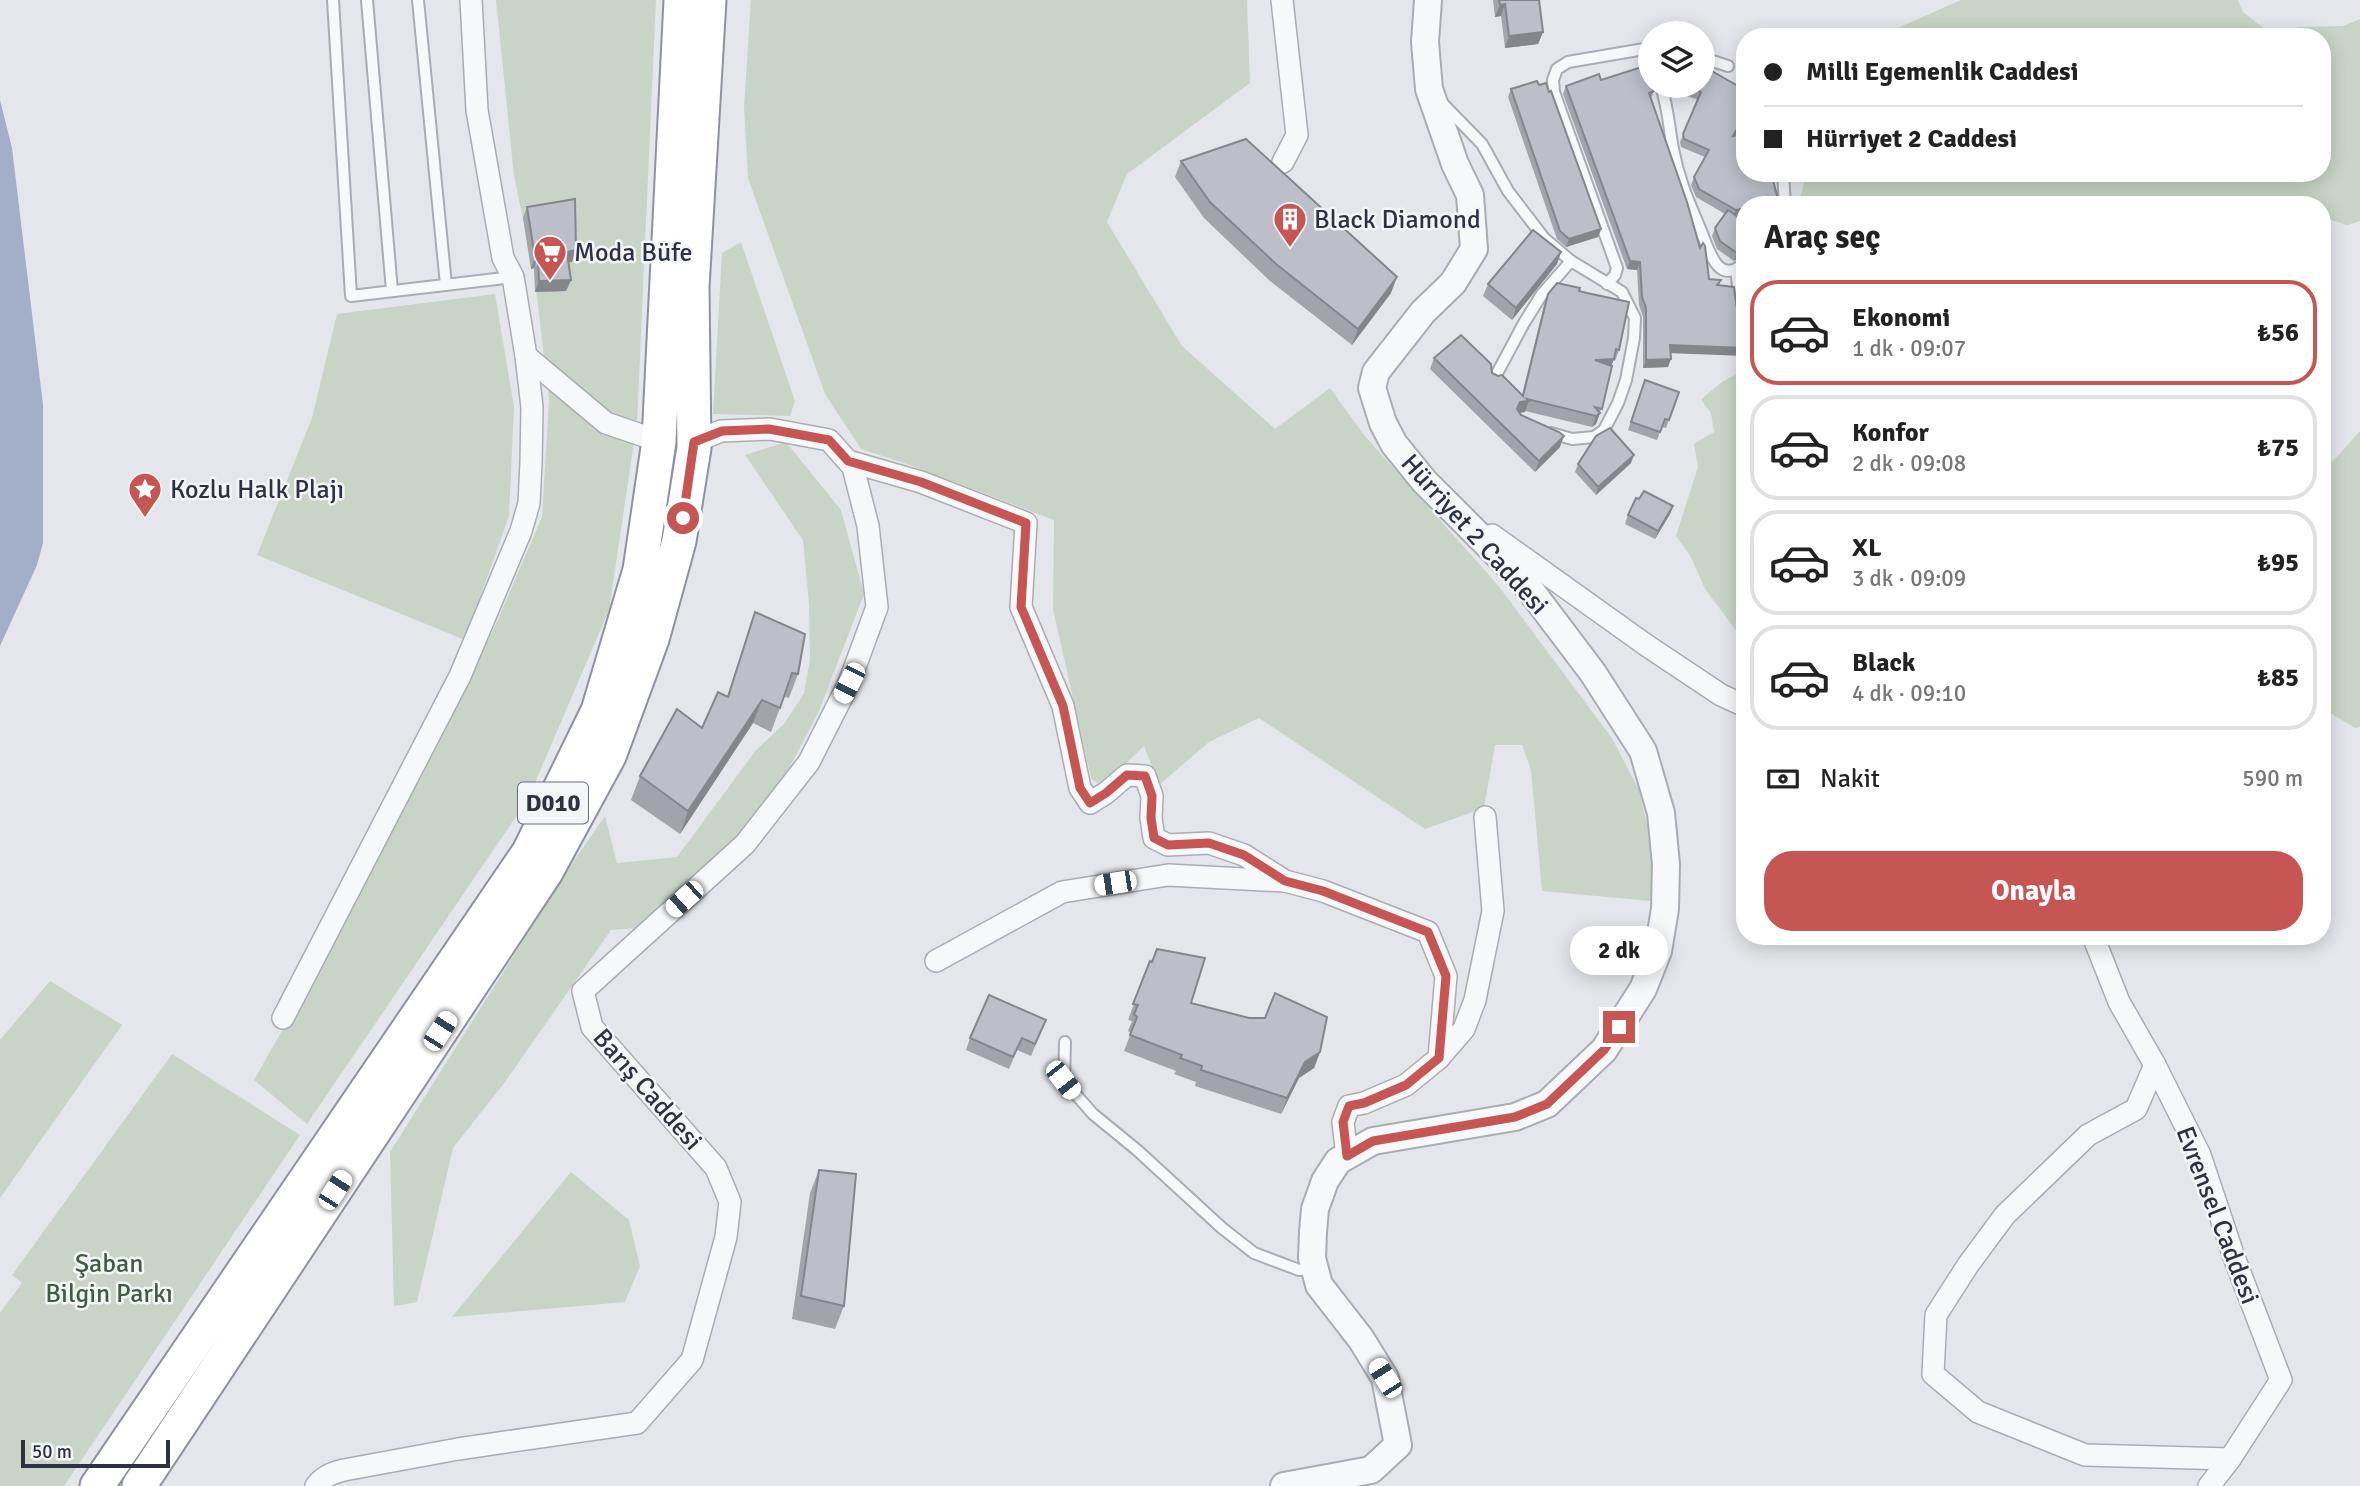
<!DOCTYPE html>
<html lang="tr">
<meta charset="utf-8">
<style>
:root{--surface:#fff;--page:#f2f2f2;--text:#222;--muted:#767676;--line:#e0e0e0;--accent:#c65654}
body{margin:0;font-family:Signika,sans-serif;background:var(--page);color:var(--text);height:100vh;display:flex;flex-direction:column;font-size:26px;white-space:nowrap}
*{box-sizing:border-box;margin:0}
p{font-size:23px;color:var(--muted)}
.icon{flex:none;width:38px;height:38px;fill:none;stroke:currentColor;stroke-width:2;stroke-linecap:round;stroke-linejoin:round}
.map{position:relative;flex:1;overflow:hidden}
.side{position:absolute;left:1736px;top:196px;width:595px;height:749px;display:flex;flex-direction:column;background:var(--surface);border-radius:28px;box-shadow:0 4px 18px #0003}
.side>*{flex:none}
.banner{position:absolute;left:1736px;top:28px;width:595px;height:154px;border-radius:28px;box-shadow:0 4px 18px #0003;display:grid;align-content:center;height:154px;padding:0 28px;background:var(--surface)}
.buttons{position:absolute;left:1638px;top:21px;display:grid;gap:14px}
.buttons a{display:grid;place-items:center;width:77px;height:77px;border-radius:50%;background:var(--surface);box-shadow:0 4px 18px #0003;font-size:35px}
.scale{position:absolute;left:21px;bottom:18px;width:149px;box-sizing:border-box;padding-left:7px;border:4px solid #2d3143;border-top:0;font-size:19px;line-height:24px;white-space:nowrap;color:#2d3143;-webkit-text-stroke:5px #f4f5f9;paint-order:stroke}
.end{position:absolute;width:32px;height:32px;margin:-16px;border:9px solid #c65654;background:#fff;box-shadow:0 0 0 4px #fff}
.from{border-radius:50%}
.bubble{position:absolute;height:49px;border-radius:24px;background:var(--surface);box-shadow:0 4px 18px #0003;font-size:23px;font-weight:700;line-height:49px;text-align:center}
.car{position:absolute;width:21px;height:42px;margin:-21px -10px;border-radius:9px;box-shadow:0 0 5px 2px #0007;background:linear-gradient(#fff 24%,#345 0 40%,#fff 0 76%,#345 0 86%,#fff 0)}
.banner b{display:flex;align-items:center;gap:24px;height:66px;font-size:26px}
.banner b+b{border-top:2px solid var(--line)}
.banner i{width:18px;height:18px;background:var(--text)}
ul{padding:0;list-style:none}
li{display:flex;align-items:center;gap:21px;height:105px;margin:0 14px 10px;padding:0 14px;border:4px solid var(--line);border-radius:28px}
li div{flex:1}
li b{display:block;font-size:26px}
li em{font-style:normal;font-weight:700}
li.active{border-color:var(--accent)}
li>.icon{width:63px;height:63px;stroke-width:1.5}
h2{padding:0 28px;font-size:32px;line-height:84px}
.pay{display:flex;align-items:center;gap:18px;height:77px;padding:0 28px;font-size:26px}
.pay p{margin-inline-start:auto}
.cta{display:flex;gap:14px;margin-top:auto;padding:14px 28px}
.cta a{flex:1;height:80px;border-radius:28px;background:var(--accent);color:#fff;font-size:28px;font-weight:700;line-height:80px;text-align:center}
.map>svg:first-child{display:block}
</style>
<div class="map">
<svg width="2360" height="1486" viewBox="0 0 2360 1486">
<rect width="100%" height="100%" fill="#e5e6eb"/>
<g fill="#c8d5c6">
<polygon points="496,0 656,0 637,422 609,610 528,799 307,1124 254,1080 361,891 495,626 542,517 549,399 534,272 514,176"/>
<polygon points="751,0 1247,0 1250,83 1127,174 1107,222 1182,346 1275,429 1330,388 1364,435 1497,584 1612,738 1639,790 1652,845 1651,901 1542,891 1531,770 1522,745 1495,745 1484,808 1425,829 1259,718 1209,742 1159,785 1144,746 1102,787 1091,778 1053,609 1054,520 907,464 861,449 825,394 748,178 744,107"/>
<polygon points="1961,0 2238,0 2243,12 2275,37 1877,37"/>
<polygon points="2360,19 2360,221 2347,225 2322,217 2322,205 1799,205 1806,173 2322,173 2322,37 2277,37 2298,27 2343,26"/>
<polygon points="741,242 795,401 790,416 713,414 722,253"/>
<polygon points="495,294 514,407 509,516 465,640 257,555 312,418 337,314"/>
<path d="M1745,373v262l-7,-2 -33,-44 -14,-32 -15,-21 22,-69 -4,-23 20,-12 -3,-19 -10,-13c12,-11 26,-25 44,-27z"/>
<polygon points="2360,431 2360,727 2355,728 2322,708 2322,466 2334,460"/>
<polygon points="786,442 841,510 864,594 819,711 780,786 736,838 640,928 611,930 505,1082 453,1148 417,1302 394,1306 390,1152 568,869 605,816 617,863 677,857 756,750 784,724 804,693 810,659 809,604 803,540 745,455"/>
<polygon points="50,981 122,1025 0,1198 0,1040"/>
<polygon points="172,1054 300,1135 64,1486 0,1486 0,1313 22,1283 12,1275"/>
<polygon points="571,1172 629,1220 640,1266 625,1302 452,1317"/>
</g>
<polygon fill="#a3aec8" points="0,100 12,148 43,405 43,543 37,565 0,646"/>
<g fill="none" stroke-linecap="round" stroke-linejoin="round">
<defs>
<g id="service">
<polyline points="333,0 351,296 513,277"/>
<polyline points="367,0 392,291"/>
<polyline points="418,0 446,285"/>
<polyline points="1703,58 1728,66"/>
<path d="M1661,86c7,21 8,42 12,63 6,32 16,53 28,82 8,19 17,57 44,31"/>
<polyline points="1443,104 1482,144 1508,191 1544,238 1571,261 1622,292 1635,318 1634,338 1626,380 1618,403 1604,430 1594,437 1572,439 1551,433"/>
<polyline points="1783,173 1785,205"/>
<polyline points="1736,270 1743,322"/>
<polyline points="1607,284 1615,275 1617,268 1554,92 1553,80 1557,69 1568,62 1650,48"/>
<polyline points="1494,379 1524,323 1542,294 1571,261"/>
<polyline points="1065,1042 1064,1081 1093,1114 1137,1150 1222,1228 1254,1253 1299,1270 1315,1269"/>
</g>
<g id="minor">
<polyline points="471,0 477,110 503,258 513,277 526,356 606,423 659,441"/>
<polyline points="1282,0 1297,135 1283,162"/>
<polyline points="848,461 921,482 1026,523 1021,607 1063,706 1080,788 1090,803 1106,793 1127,775 1145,776 1152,796 1151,818 1154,838 1168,845 1209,843 1244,855 1285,881 1323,891 1428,932 1446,976 1439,1058"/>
<polyline points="1492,535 1646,645 1721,695 1745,706"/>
<polyline points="2093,936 2119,1002 2155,1065 2200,1155 2234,1257 2281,1380 2230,1459 2209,1486"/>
<polyline points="936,961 1062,892 1168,875 1283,881"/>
<polyline points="283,1018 460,676 521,531 529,503 531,463 532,407 526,356"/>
<polyline points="2155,1065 2136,1109 2088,1135 2005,1215 1968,1265 1936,1315 1933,1374 1978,1412 2085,1455 2230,1459"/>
<polyline points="1347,1156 1343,1122 1349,1106 1364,1103 1406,1085 1439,1058 1464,1029 1475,1000 1493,911 1485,817"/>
<path d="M316,1486c8,-10 16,-13 28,-16l114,-21 179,-26 55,-63 34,-123 4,-35 -14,-34 -124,-141 -9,-36 162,-147 64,-82 40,-79 28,-76 -9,-81 -15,-59 -24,-27 -59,-11 -49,2 -27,11"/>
</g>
<polyline id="tertiary" points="1284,1486 1371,1470 1398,1445 1385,1378 1361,1339 1319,1285 1312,1258 1313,1232 1315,1209 1325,1181 1338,1161 1373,1141 1515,1117 1547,1104 1604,1050 1643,989 1658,951 1665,909 1666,864 1661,813 1643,751 1593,673 1522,579 1424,481 1394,444 1383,423 1372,388 1376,372 1423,312 1453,283 1474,249 1470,195 1455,164 1429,89 1425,42 1428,0"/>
<g id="trunk">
<polyline points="97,1486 529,852 598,711 640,570 659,441 681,0"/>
<polyline points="139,1486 546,872 609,756 652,639 679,541 694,448 692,287 709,0"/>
</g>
</defs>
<use href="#service" stroke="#aaacb5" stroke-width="14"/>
<use href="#minor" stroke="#aaacb5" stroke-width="24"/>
<use href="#tertiary" stroke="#aaacb5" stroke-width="30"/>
<use href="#trunk" stroke="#8d91a1" stroke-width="37"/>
<use href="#service" stroke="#f7f8fa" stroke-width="10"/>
<use href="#minor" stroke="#f7f8fa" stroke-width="21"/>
<use href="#tertiary" stroke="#f7f8fa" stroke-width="26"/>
<use href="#trunk" stroke="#fff" stroke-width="33"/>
</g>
<g fill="#a2a4ac">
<polygon points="1493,0 1539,0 1543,32 1538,44 1505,48 1501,16 1495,17"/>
<polygon points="1601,80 1654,91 1651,98 1709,279 1721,280 1719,286 1671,353 1668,367 1643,368 1643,317 1639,305 1637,270 1627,269 1563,94 1566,86"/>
<polygon points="1539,85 1549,92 1601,229 1598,237 1566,247 1557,239 1508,97 1511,89"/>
<polygon points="1676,86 1703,86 1745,90 1745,118 1735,136 1745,215 1738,217 1745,222 1745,252 1734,261 1717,249 1712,236 1715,228 1725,214 1696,197 1691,185 1694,177 1705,157 1681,147 1680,142 1698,100 1674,91"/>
<polygon points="1181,161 1391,293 1352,345 1270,281 1204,218 1175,177"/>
<polygon points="527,207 572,262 568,262 571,280 566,291 535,292 534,268 531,269 523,218"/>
<polygon points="1561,252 1557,264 1512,320 1483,296 1488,284"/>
<polygon points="1579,291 1619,350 1615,361 1613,360 1611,365 1600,413 1596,424 1592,427 1525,411 1525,412 1520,413 1560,447 1535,472 1430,369 1434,358 1492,373 1522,395 1544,305 1548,294"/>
<polygon points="1645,380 1679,392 1666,428 1662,427 1657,440 1628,430"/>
<polygon points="1631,463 1596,495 1575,472 1578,464"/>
<polygon points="1639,499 1673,506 1670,514 1655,539 1625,524 1628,515"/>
<polygon points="755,612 798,674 789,698 784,697 771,732 753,723 680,834 631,800 640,776 702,728 727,697"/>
<polygon points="1150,961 1191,1003 1320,1052 1314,1068 1299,1078 1281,1114 1195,1086 1196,1082 1174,1074 1176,1071 1124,1051 1131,1033 1128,1031 1132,1021 1128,1020"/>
<polygon points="1041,1032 1031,1056 1017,1050 1009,1069 966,1050 970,1038"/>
<polygon points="819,1170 844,1306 835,1329 792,1319 810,1193"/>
</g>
<g fill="#84868c">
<polygon points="1505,4 1501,16 1495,17 1500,5"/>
<polygon points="1543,32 1538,44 1505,48 1509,36"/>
<polygon points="1745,115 1745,118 1730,144 1733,136"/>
<polygon points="1778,199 1776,205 1757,205"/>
<polygon points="1745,208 1745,215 1733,218 1736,210"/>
<polygon points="1601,229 1598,237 1566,247 1569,239"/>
<polygon points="1745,247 1745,252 1743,254 1734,261 1737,253"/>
<polygon points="576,250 572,262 563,263 567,252"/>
<polygon points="1561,252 1557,264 1512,320 1516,308"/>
<polygon points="535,257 538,257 534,268 531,269"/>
<polygon points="1630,261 1640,262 1637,270 1627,269"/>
<polygon points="1397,277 1391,293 1352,345 1358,329"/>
<polygon points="571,280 566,291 535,292 539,281"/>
<polygon points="1670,345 1745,348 1745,356 1667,353"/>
<polygon points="1614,359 1610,370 1595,360"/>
<polygon points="1671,359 1668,367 1643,368 1646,360"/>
<polygon points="1529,401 1525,412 1516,413 1520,402"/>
<polygon points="1600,413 1596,424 1592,427 1596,416"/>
<polygon points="1564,436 1560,447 1535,472 1539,461"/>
<polygon points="1634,455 1631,463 1596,495 1598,487"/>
<polygon points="1673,506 1670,514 1655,539 1658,531"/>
<polygon points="762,700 753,723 680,834 688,811"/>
<polygon points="1320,1052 1314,1068 1299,1078 1281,1114 1287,1098 1305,1062"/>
</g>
<g fill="#bcbfc8" stroke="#84868c" stroke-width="2">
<polygon points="1499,0 1539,0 1543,32 1509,36 1505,4 1500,5"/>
<polygon points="1645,66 1650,81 1650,86 1652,86 1654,91 1649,93 1687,202 1700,248 1703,243 1705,246 1709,279 1721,280 1717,285 1734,287 1738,316 1745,320 1745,348 1670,345 1671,359 1646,360 1646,308 1642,297 1640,262 1630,261 1566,86 1599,74 1601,80"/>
<polygon points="1703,66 1745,90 1745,115 1733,136 1745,134 1745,173 1771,173 1778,199 1757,205 1745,205 1745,208 1736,210 1699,189 1694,177 1709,150 1684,139 1683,134 1701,92 1685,86 1703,86"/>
<polygon points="1537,81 1539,85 1546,83 1549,92 1551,91 1601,229 1569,239 1560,231 1511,89"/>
<polygon points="1246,139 1397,277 1358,329 1276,264 1210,202 1181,161"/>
<polygon points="575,199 576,250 567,252 571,280 539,281 538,257 535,257 527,207"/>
<polygon points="1728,210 1745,222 1745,247 1737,253 1720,241 1715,228"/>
<polygon points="1533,230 1561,252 1516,308 1488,284"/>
<polygon points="1557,283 1580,288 1579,291 1587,293 1629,302 1619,350 1616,349 1614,359 1595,360 1612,366 1602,409 1595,407 1600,413 1596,416 1527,399 1529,401 1520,402 1517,409 1521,415 1559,432 1564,436 1539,461 1434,358 1461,335 1491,364 1492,373 1498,376 1502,375 1523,396 1548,294"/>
<polygon points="1645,380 1679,392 1669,420 1665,419 1660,432 1631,422"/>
<polygon points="1610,428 1634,455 1598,487 1578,464 1596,436"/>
<polygon points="1644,491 1673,506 1658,531 1628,515 1636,498 1639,499"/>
<polygon points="755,612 805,634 798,674 792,673 780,708 762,700 688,811 640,776 677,709 702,728 718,692 728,697"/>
<polygon points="1157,949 1205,958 1191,1003 1249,1018 1265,1018 1275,993 1327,1017 1320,1052 1305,1062 1287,1098 1201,1070 1202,1066 1180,1058 1182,1055 1130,1035 1137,1017 1134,1014 1138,1005 1133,1004 1150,961 1152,962"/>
<polygon points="989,995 1046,1020 1035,1044 1022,1038 1013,1057 970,1038"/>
<polygon points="819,1170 856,1174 844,1306 801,1296"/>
</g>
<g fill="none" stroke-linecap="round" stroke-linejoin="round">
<polyline stroke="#c65654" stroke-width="9" points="683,518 694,442 722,431 769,429 829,440 848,461 921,482 1026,523 1021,607 1063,706 1080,788 1090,803 1106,793 1127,775 1145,776 1152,796 1151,818 1154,838 1168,845 1209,843 1244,855 1285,881 1323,891 1428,932 1446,976 1439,1058 1406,1085 1364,1103 1349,1106 1343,1122 1347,1156 1373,1141 1515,1117 1547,1104 1604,1050 1619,1027"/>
</g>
<defs>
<symbol id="building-pin" viewBox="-11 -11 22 30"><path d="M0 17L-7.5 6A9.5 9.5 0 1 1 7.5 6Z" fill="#c65654" stroke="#f4f5f9"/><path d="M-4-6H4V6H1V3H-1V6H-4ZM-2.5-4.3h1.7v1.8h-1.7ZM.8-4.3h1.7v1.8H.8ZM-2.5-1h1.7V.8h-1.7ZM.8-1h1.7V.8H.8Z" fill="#fff"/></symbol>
<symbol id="supermarket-pin" viewBox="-11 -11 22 30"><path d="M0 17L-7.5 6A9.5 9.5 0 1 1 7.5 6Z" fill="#c65654" stroke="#f4f5f9"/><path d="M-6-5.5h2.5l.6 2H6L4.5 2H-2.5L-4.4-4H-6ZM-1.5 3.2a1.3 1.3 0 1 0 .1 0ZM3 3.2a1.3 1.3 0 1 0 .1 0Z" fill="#fff"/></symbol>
<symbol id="sight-pin" viewBox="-11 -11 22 30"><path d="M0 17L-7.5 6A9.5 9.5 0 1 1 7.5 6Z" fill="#c65654" stroke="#f4f5f9"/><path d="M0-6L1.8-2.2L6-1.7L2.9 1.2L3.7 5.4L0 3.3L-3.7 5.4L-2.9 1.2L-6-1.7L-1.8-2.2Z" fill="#fff"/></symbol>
</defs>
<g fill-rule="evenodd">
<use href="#building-pin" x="1271" y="200" width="38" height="52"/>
<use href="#supermarket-pin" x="531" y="233" width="38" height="52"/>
<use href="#sight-pin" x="126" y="470" width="38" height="52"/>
</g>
<g text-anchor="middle" stroke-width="5" stroke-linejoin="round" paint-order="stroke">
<rect fill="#f4f5f9" stroke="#696c7a" stroke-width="2" x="518" y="782.5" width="70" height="41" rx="5"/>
<g font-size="24" font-weight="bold" fill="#2d3143">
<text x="553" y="811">D010</text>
</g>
<g font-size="26" fill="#2d3143" stroke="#f4f5f9" text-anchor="start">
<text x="1314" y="228">Black Diamond</text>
<text x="574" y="261">Moda Büfe</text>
<text x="170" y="498">Kozlu Halk Plajı</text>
</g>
<g font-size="26" fill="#2d3143" stroke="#f4f5f9">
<text transform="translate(1475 534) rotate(48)" y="9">Hürriyet 2 Caddesi</text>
<text transform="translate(648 1089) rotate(49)" y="9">Barış Caddesi</text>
<text transform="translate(2218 1215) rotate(69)" y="9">Evrensel Caddesi</text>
</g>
<g font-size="26" fill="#3c5e3b" stroke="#f4f5f9">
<text x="109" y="1272">Şaban<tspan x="109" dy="30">Bilgin Parkı</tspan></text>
</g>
</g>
</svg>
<div class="buttons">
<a><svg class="icon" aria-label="layers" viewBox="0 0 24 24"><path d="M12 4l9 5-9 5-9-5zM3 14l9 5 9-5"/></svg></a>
</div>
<div class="scale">50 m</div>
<i class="end from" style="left:683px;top:518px"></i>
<i class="end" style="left:1619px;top:1027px"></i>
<div class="bubble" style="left:1570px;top:926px;width:98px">2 dk</div>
<i class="car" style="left:849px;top:683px;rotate:207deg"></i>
<i class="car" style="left:1115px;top:883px;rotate:261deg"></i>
<i class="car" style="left:684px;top:899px;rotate:228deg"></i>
<i class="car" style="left:440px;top:1031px;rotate:33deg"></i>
<i class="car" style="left:1063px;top:1080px;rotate:142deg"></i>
<i class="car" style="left:335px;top:1190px;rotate:33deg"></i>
<i class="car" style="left:1385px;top:1378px;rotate:328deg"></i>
<div class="banner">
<b><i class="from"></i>Milli Egemenlik Caddesi</b>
<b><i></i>Hürriyet 2 Caddesi</b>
</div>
<section class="side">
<h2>Araç seç</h2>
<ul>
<li class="active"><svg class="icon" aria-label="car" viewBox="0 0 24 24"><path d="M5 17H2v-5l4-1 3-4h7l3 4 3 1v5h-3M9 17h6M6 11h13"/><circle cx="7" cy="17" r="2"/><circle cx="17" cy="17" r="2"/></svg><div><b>Ekonomi</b><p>1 dk · 09:07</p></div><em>₺56</em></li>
<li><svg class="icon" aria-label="car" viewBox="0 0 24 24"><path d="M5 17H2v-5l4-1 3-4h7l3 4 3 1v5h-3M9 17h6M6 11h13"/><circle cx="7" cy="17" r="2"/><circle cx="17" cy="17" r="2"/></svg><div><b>Konfor</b><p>2 dk · 09:08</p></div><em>₺75</em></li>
<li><svg class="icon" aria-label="car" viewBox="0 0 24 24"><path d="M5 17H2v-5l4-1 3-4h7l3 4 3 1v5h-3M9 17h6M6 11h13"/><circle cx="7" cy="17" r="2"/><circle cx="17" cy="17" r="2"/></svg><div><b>XL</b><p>3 dk · 09:09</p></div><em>₺95</em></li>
<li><svg class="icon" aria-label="car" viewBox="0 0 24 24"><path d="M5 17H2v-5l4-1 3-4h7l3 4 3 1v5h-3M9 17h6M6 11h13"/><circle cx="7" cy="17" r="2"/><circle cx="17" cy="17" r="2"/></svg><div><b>Black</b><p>4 dk · 09:10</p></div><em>₺85</em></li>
</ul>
<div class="pay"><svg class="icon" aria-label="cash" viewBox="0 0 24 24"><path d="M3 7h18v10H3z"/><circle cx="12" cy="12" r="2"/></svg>Nakit<p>590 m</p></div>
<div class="cta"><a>Onayla</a></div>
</section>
</div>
